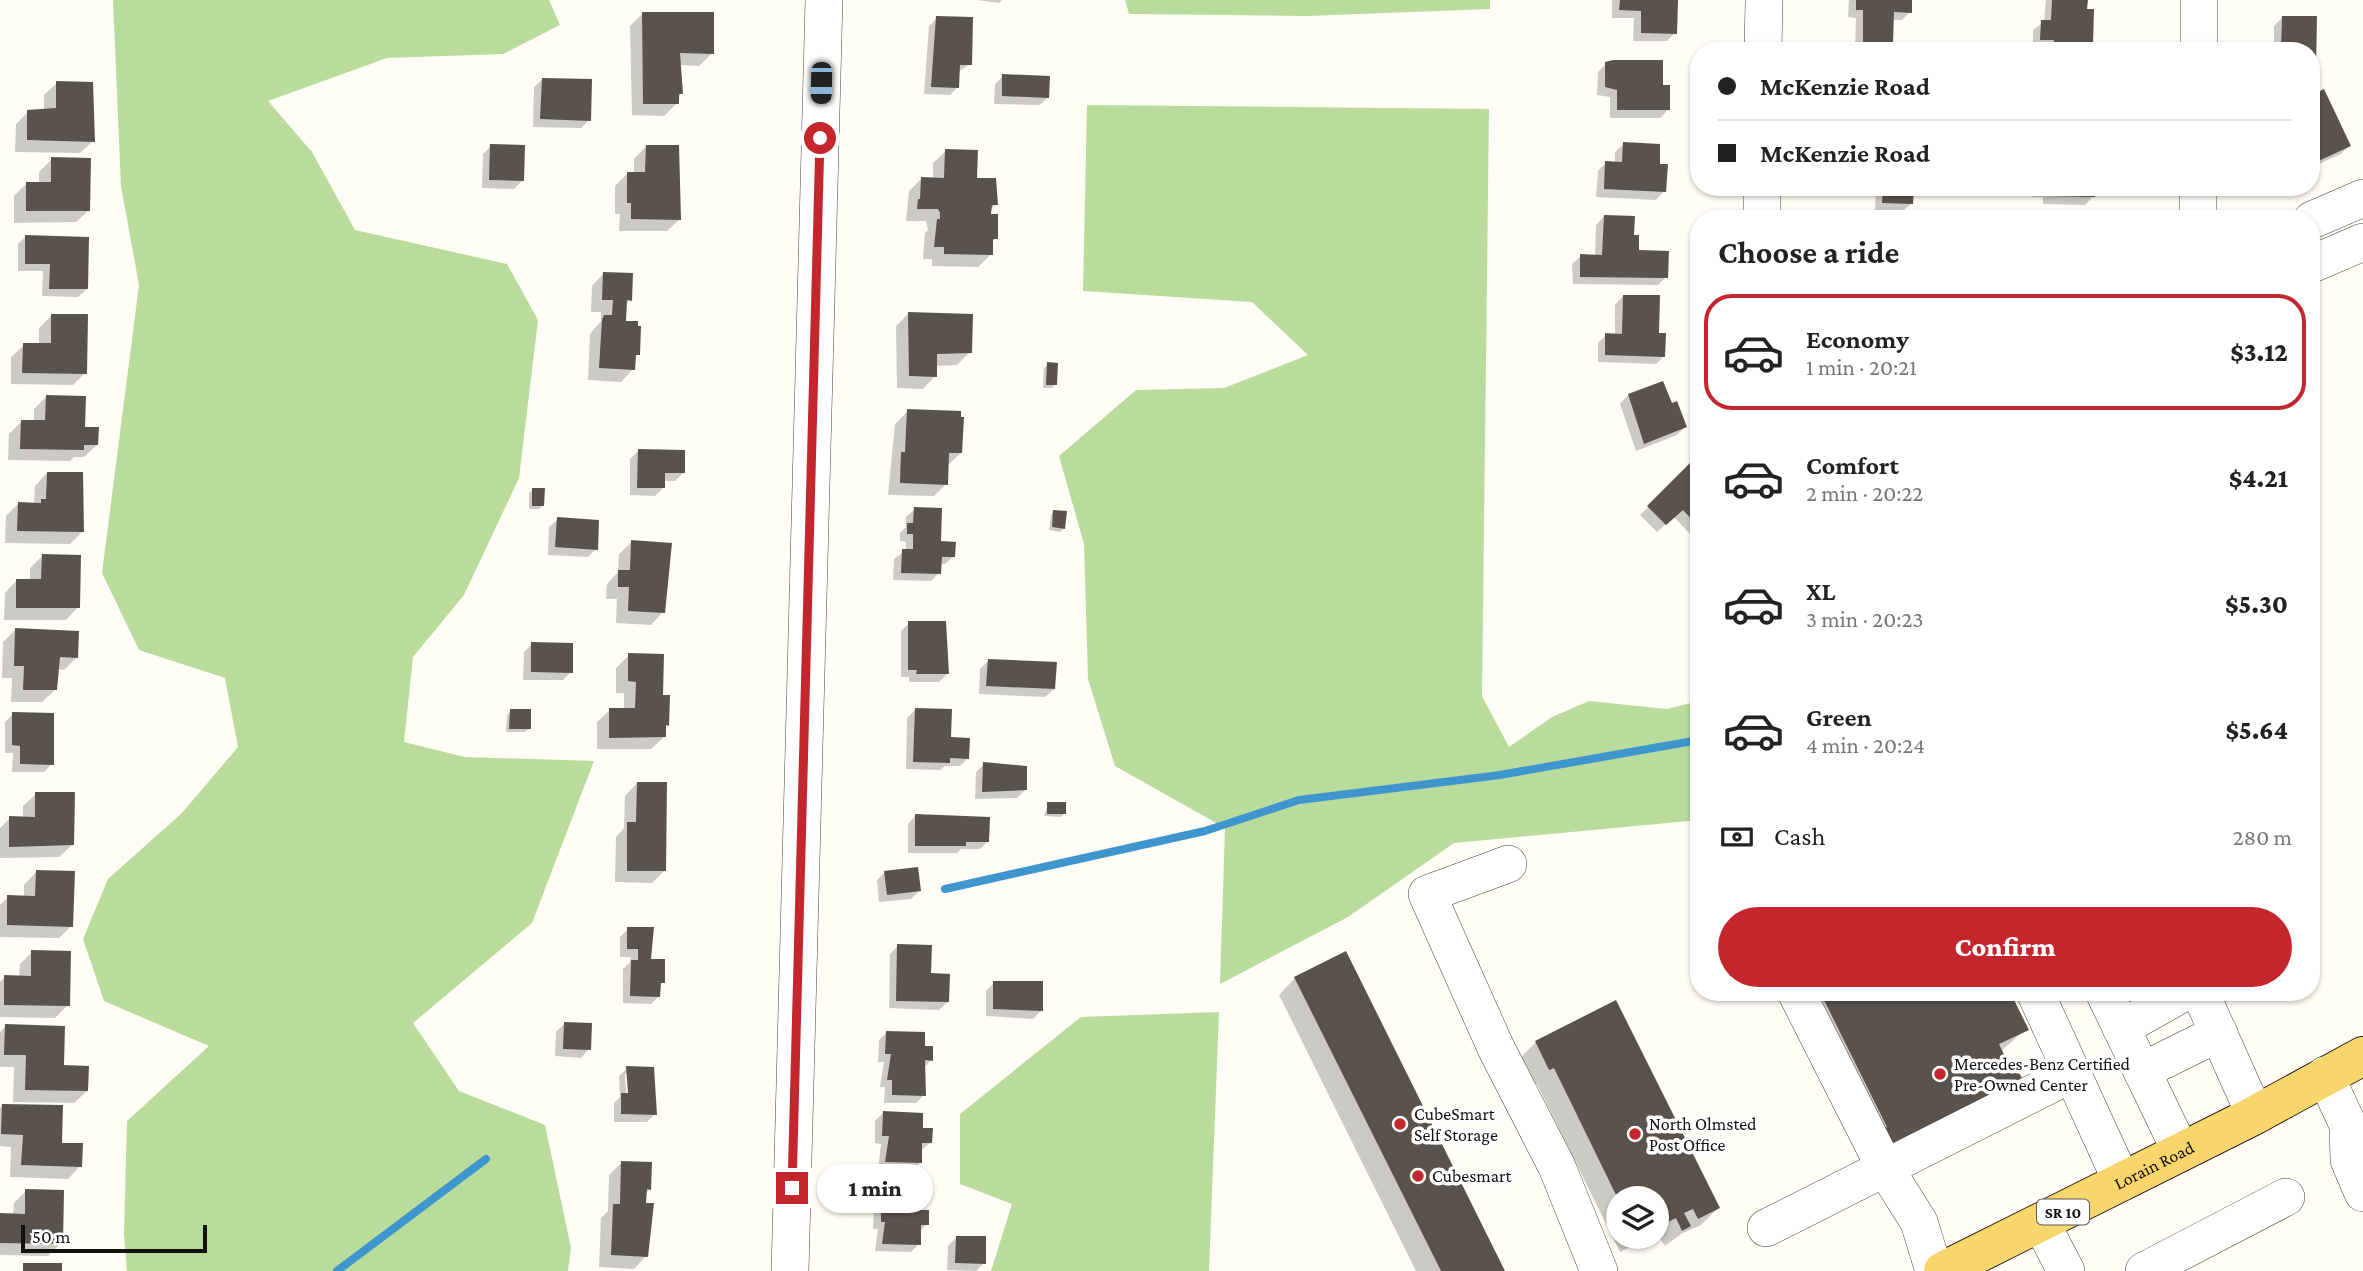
<!DOCTYPE html>
<meta charset="utf-8">
<style>
:root{--surface:#fff;--page:#f2f2f2;--text:#222;--muted:#767676;--line:#e0e0e0;--accent:#c4262e}
body{margin:0;font-family:"Crimson Pro",serif;background:var(--page);color:var(--text);height:100vh;display:flex;flex-direction:column;font-size:26px;white-space:nowrap}
*{box-sizing:border-box;margin:0}
p{font-size:23px;color:var(--muted)}
.icon{flex:none;width:38px;height:38px;fill:none;stroke:currentColor;stroke-width:2;stroke-linecap:round;stroke-linejoin:round}
.map{position:relative;flex:1;overflow:hidden}
.panel{position:absolute;left:1690px;top:210px;width:630px;height:791px;display:flex;flex-direction:column;background:var(--surface);border-radius:28px;box-shadow:0 2px 5px #0004}
.panel>*{flex:none}
.guide{position:absolute;left:1690px;top:42px;width:630px;height:154px;border-radius:28px;box-shadow:0 2px 5px #0004;display:grid;align-content:center;height:154px;padding:0 28px;background:var(--surface)}
.tools{position:absolute;left:1606px;top:1186px;display:grid;gap:14px}
.tools a{display:grid;place-items:center;width:63px;height:63px;border-radius:50%;background:var(--surface);box-shadow:0 2px 5px #0004;font-size:35px}
.scale{position:absolute;left:21px;bottom:18px;width:186px;box-sizing:border-box;padding-left:7px;border:4px solid #111;border-top:0;font-size:19px;line-height:24px;white-space:nowrap;color:#111;-webkit-text-stroke:5px #fff;paint-order:stroke}
.end{position:absolute;width:32px;height:32px;margin:-16px;border:9px solid #c4262e;background:#fff;box-shadow:0 0 0 4px #fff}
.from{border-radius:50%}
.bubble{position:absolute;height:49px;border-radius:24px;background:var(--surface);box-shadow:0 2px 5px #0004;font-size:23px;font-weight:800;line-height:49px;text-align:center}
.car{position:absolute;width:21px;height:42px;margin:-21px -10px;border-radius:9px;box-shadow:0 0 5px 2px #0007;background:linear-gradient(#222 24%,#8ab4d8 0 40%,#222 0 76%,#8ab4d8 0 86%,#222 0)}
.guide b{display:flex;align-items:center;gap:24px;height:66px;font-size:26px}
.guide b+b{border-top:2px solid var(--line)}
.guide i{width:18px;height:18px;background:var(--text)}
ul{padding:0;list-style:none}
li{display:flex;align-items:center;gap:21px;height:116px;margin:0 14px 10px;padding:0 14px;border:4px solid transparent;border-radius:28px}
li div{flex:1}
li b{display:block;font-size:26px}
li em{font-style:normal;font-weight:800}
li.active{border-color:var(--accent)}
li>.icon{width:63px;height:63px;stroke-width:1.5}
h2{padding:0 28px;font-size:32px;line-height:84px}
.pay{display:flex;align-items:center;gap:18px;height:77px;padding:0 28px;font-size:26px}
.pay p{margin-inline-start:auto}
.button{display:flex;gap:14px;margin-top:auto;padding:14px 28px}
.button a{flex:1;height:80px;border-radius:42px;background:var(--accent);color:#fff;font-size:28px;font-weight:800;line-height:80px;text-align:center}
.map>svg:first-child{display:block}
</style>
<div class="map">
<svg width="2363" height="1271" viewBox="0 0 2363 1271">
<rect width="100%" height="100%" fill="#fffdf5"/>
<g fill="#b9dc9c">
<polygon points="113,0 549,0 560,25 503,54 387,58 268,101 312,152 355,230 507,264 538,320 519,478 464,595 413,657 404,742 465,757 594,761 532,923 413,1023 459,1091 545,1125 571,1248 568,1271 127,1271 124,1234 127,1121 209,1046 104,1001 83,939 108,879 182,813 238,747 225,678 139,650 102,573 139,285 121,186"/>
<polygon points="1125,0 1490,0 1490,9 1307,16 1129,14"/>
<polygon points="1087,105 1489,109 1482,696 1509,747 1552,717 1589,701 1667,709 1699,701 1699,820 1454,843 1348,917 1220,984 1225,828 1115,766 1088,679 1084,544 1059,456 1136,390 1224,388 1308,355 1252,302 1083,291"/>
<polygon points="1219,1012 1209,1271 991,1271 1012,1204 960,1184 960,1114 1081,1017"/>
</g>
<g fill="#0003" fill-rule="evenodd">
<polygon points="977,0 1002,0 999,3"/>
<polygon points="1612,0 1676,0 1675,33 1667,41 1633,41 1634,18 1612,18"/>
<polygon points="1849,0 1911,0 1910,12 1902,20 1892,20 1891,42 1883,50 1855,49 1856,18 1848,17"/>
<polygon points="2046,0 2086,0 2091,44 2085,51 2033,47 2033,30 2044,22"/>
<polygon points="643,13 712,53 699,66 679,65 681,93 677,103 664,116 632,115 630,26"/>
<polygon points="937,18 970,64 958,72 958,87 950,95 924,94 929,26"/>
<polygon points="2282,18 2315,18 2312,70 2312,51 2274,51 2274,26"/>
<polygon points="1606,64 1661,87 1668,110 1660,118 1610,118 1610,97 1597,95 1598,72"/>
<polygon points="1003,76 1048,97 1040,105 994,104 995,84"/>
<polygon points="543,79 589,120 581,128 533,127 534,87"/>
<polygon points="57,83 93,141 80,153 15,152 16,124 28,112 44,110 44,95"/>
<polygon points="2323,92 2349,146 2341,154 2312,167 2312,97"/>
<polygon points="1624,144 1658,165 1664,191 1656,200 1596,197 1598,171 1606,163 1615,163 1615,152"/>
<polygon points="491,146 522,181 514,189 482,188 483,154"/>
<polygon points="646,146 680,219 667,231 619,231 620,214 615,214 615,186 628,173 634,173 634,159"/>
<polygon points="946,151 996,204 990,211 996,238 991,243 991,254 978,267 932,266 932,259 923,259 925,233 928,230 926,221 906,221 909,191 921,179 933,179 933,163"/>
<polygon points="52,159 89,210 76,222 14,223 14,196 27,183 39,183 39,172"/>
<polygon points="1871,187 1912,187 1912,203 1903,211 1875,210 1876,191 1871,191"/>
<polygon points="2033,187 2093,187 2093,196 2085,205 2043,204 2043,197 2032,197"/>
<polygon points="1604,216 1632,237 1637,252 1666,277 1658,285 1573,284 1572,264 1581,256 1595,257 1596,225"/>
<polygon points="26,236 87,289 78,297 42,296 43,271 18,271 18,244"/>
<polygon points="604,273 630,300 625,305 624,322 638,354 634,359 633,369 621,382 588,380 590,334 601,321 601,312 591,312 592,286"/>
<polygon points="1623,296 1657,334 1664,356 1656,364 1598,362 1598,343 1606,335 1615,335 1615,305"/>
<polygon points="908,314 970,352 957,365 935,366 935,376 923,389 897,388 896,326"/>
<polygon points="52,315 85,373 73,385 11,384 11,357 24,345 39,345 39,328"/>
<polygon points="1048,364 1055,384 1052,388 1043,388 1044,368"/>
<polygon points="1628,395 1671,405 1685,427 1677,435 1636,451 1620,404"/>
<polygon points="46,397 83,428 97,445 84,457 74,457 70,461 8,460 9,434 21,422 34,422 34,409"/>
<polygon points="908,411 961,453 948,465 946,484 934,496 888,495 895,424"/>
<polygon points="638,451 683,473 675,481 663,481 663,488 655,496 630,495 630,459"/>
<polygon points="1694,462 1699,467 1699,528 1691,535 1674,517 1657,532 1640,515"/>
<polygon points="47,473 82,532 70,544 5,543 6,516 18,504 34,504 35,486"/>
<polygon points="533,490 542,506 539,509 529,509 529,493"/>
<polygon points="915,509 939,543 954,556 945,564 940,564 939,573 931,581 893,580 894,559 906,550 906,542 900,541 900,533 906,527 906,517"/>
<polygon points="1054,511 1064,528 1060,532 1049,530 1051,515"/>
<polygon points="558,519 596,549 588,557 548,555 549,527"/>
<polygon points="632,542 663,612 651,625 616,623 617,599 606,599 607,584 618,572 619,554"/>
<polygon points="42,556 78,607 66,620 4,620 5,593 17,580 30,581 30,568"/>
<polygon points="909,623 947,674 939,682 909,682 909,677 901,677 901,631"/>
<polygon points="15,630 77,657 64,670 57,669 55,690 42,702 11,702 12,678 2,678 3,642"/>
<polygon points="532,644 571,672 563,680 523,680 524,652"/>
<polygon points="629,655 661,697 664,737 651,749 597,749 597,722 610,710 624,710 624,693 616,693 616,668"/>
<polygon points="988,661 1054,689 1045,697 979,694 980,669"/>
<polygon points="915,710 968,758 960,766 945,766 940,770 906,769 907,718"/>
<polygon points="511,711 529,729 525,732 506,732 507,715"/>
<polygon points="13,714 52,764 44,772 12,772 13,753 5,753 5,722"/>
<polygon points="984,764 1025,790 1017,798 975,799 976,772"/>
<polygon points="637,783 664,871 652,883 615,882 616,837 624,828 625,796"/>
<polygon points="36,794 72,845 59,857 0,858 0,828 10,818 23,818 23,806"/>
<polygon points="1048,804 1064,814 1061,817 1044,816"/>
<polygon points="916,815 988,841 980,849 961,849 957,853 908,853 908,824"/>
<polygon points="36,872 71,926 59,938 0,937 0,905 8,897 24,897 24,885"/>
<polygon points="885,872 919,891 911,899 879,902 877,880"/>
<polygon points="628,929 663,982 659,986 659,996 651,1004 623,1003 623,969 630,962 631,957 620,957 620,937"/>
<polygon points="898,946 930,975 948,1002 939,1010 889,1008 890,954"/>
<polygon points="32,952 68,1005 55,1018 0,1017 0,982 5,977 19,977 20,964"/>
<polygon points="1295,978 1503,1271 1416,1271 1279,995"/>
<polygon points="994,983 1041,1011 1033,1019 986,1016 986,991"/>
<polygon points="1798,992 2008,992 2026,1029 1874,1163"/>
<polygon points="564,1024 589,1049 581,1058 555,1056 556,1032"/>
<polygon points="6,1026 62,1067 87,1091 74,1103 13,1102 14,1067 0,1067 0,1032"/>
<polygon points="887,1032 923,1048 931,1060 924,1068 924,1095 916,1103 884,1103 885,1087 880,1087 884,1062 878,1062 879,1040"/>
<polygon points="1536,1042 1718,1208 1701,1225 1681,1234 1665,1246 1657,1234 1657,1199 1619,1199 1619,1237 1651,1237 1620,1252 1537,1084 1533,1086 1519,1059"/>
<path d="M627,1068l28,46 -8,8h-33v-19l6,-6 -1,-21zM625,1074h3l2,28h-3z"/>
<polygon points="3,1105 60,1145 80,1166 68,1179 10,1177 11,1147 0,1146 0,1108"/>
<polygon points="883,1113 921,1130 930,1143 920,1151 920,1163 912,1171 878,1170 881,1144 875,1143 875,1121"/>
<polygon points="622,1162 650,1189 645,1194 646,1256 634,1269 599,1267 601,1218 608,1211 609,1175"/>
<polygon points="26,1191 61,1243 48,1256 0,1255 0,1216 13,1215 14,1203"/>
<polygon points="882,1195 918,1211 927,1224 919,1232 919,1244 911,1252 875,1251 878,1229 873,1229 874,1203"/>
<polygon points="956,1238 984,1263 976,1271 947,1270 948,1246"/>
</g>
<g fill="none" stroke-linecap="round" stroke-linejoin="round">
<g stroke="#3f96cf" stroke-width="8">
<polyline points="945,889 1205,831 1299,800 1500,775 1699,740"/>
<polyline points="337,1271 486,1159"/>
</g>
</g>
<g fill="#5a524d">
<polygon points="1620,0 1678,0 1677,34 1641,33 1641,11 1619,10"/>
<polygon points="1856,0 1912,0 1912,13 1894,12 1893,43 1863,42 1863,10 1856,10"/>
<polygon points="2052,0 2088,0 2087,9 2094,9 2093,45 2054,44 2054,40 2040,40 2041,20 2051,20"/>
<polygon points="642,12 714,12 714,54 680,53 683,94 679,94 679,104 643,104"/>
<polygon points="936,16 973,17 972,65 960,65 959,88 931,87"/>
<polygon points="2282,16 2317,16 2316,69 2312,69 2312,51 2281,51"/>
<polygon points="1613,60 1663,60 1663,85 1670,85 1670,110 1617,110 1617,90 1605,87 1605,62"/>
<polygon points="1002,74 1050,76 1049,98 1002,96"/>
<polygon points="542,78 592,79 591,121 540,119"/>
<polygon points="56,81 93,82 95,142 27,140 27,110 56,108"/>
<polygon points="2324,89 2351,146 2312,164 2312,95"/>
<polygon points="1623,142 1660,144 1660,164 1668,164 1666,192 1604,189 1605,161 1622,162"/>
<polygon points="490,144 525,145 524,181 489,180"/>
<polygon points="646,145 679,145 681,220 631,219 631,203 627,203 627,172 645,172"/>
<polygon points="945,149 978,150 977,178 996,178 998,205 992,205 991,214 998,214 998,239 993,239 993,255 944,254 944,247 934,247 937,219 940,219 940,213 938,209 917,209 918,199 920,199 921,177 944,178"/>
<polygon points="51,157 91,158 90,211 26,211 26,182 51,182"/>
<polygon points="1883,187 1914,187 1913,204 1882,203"/>
<polygon points="2050,187 2095,187 2095,197 2050,196"/>
<polygon points="1604,215 1635,216 1634,235 1639,235 1639,250 1669,251 1668,278 1580,277 1580,254 1602,255"/>
<polygon points="25,235 89,237 88,289 49,289 50,264 25,264"/>
<polygon points="603,272 633,273 632,301 627,300 626,321 638,321 638,326 641,326 640,355 636,355 635,370 599,368 602,320 604,315 612,315 613,300 602,300"/>
<polygon points="1623,295 1660,295 1659,333 1666,333 1665,357 1605,355 1605,333 1622,334"/>
<polygon points="908,312 973,314 972,353 937,354 937,377 909,376"/>
<polygon points="51,314 88,314 87,374 22,373 23,343 51,343"/>
<polygon points="1047,362 1058,363 1057,385 1046,385"/>
<polygon points="1663,381 1672,403 1677,401 1687,427 1644,444 1628,394"/>
<polygon points="46,395 86,396 85,427 99,427 98,445 84,445 84,450 20,449 21,420 45,420"/>
<polygon points="907,409 961,411 961,417 964,417 962,453 949,453 948,485 900,483 901,452 905,452"/>
<polygon points="638,449 685,450 685,473 665,473 665,488 637,488"/>
<polygon points="1694,459 1699,465 1699,527 1683,510 1666,525 1647,506"/>
<polygon points="47,472 83,472 84,532 17,531 18,502 41,503 41,499 46,499"/>
<polygon points="532,488 545,488 544,506 532,506"/>
<polygon points="914,507 942,508 941,541 956,542 955,557 942,557 941,574 901,573 902,549 913,549 913,534 907,534 907,523 913,523"/>
<polygon points="1053,510 1067,511 1065,529 1052,527"/>
<polygon points="557,517 599,520 598,550 555,547"/>
<polygon points="631,540 672,543 665,613 628,611 629,587 618,587 618,570 630,570"/>
<polygon points="42,554 81,555 80,608 16,608 16,579 41,579"/>
<polygon points="908,621 946,621 949,674 916,674 917,670 908,670"/>
<polygon points="15,628 79,631 78,658 60,657 57,690 23,690 24,666 14,666"/>
<polygon points="531,642 573,643 573,673 531,672"/>
<polygon points="628,653 664,654 663,695 670,695 669,726 666,725 666,737 609,738 609,708 635,708 636,682 628,681"/>
<polygon points="988,659 1057,662 1055,689 986,686"/>
<polygon points="915,708 952,709 951,737 970,738 969,759 950,758 950,763 913,762"/>
<polygon points="510,709 531,709 531,729 509,729"/>
<polygon points="12,712 54,713 54,765 20,764 20,746 12,745"/>
<polygon points="983,762 1027,766 1027,790 982,792"/>
<polygon points="637,782 667,782 666,871 627,871 627,822 636,822"/>
<polygon points="35,792 75,792 74,845 9,847 9,816 35,817"/>
<rect x="1047" y="802" width="19" height="12"/>
<polygon points="915,814 990,817 989,842 966,842 966,846 915,846"/>
<polygon points="918,867 921,891 887,895 884,871"/>
<polygon points="36,870 75,871 73,927 7,925 7,895 35,896"/>
<polygon points="627,927 654,927 651,959 665,959 665,983 661,983 660,997 630,996 631,960 638,960 638,949 627,949"/>
<polygon points="897,944 932,945 931,973 950,974 949,1002 896,1001"/>
<polygon points="31,950 71,951 70,1006 4,1005 4,975 31,976"/>
<polygon points="1346,951 1505,1271 1441,1271 1294,977"/>
<polygon points="993,981 1043,981 1043,1011 993,1009"/>
<polygon points="1820,992 2010,992 2029,1030 1999,1044 2010,1067 2015,1065 2024,1082 1891,1147 1882,1130 1887,1127"/>
<polygon points="1616,1000 1720,1208 1698,1219 1693,1209 1684,1213 1691,1226 1682,1231 1676,1218 1657,1227 1657,1199 1618,1199 1554,1068 1549,1070 1535,1041"/>
<polygon points="564,1022 592,1023 591,1050 563,1049"/>
<polygon points="5,1024 65,1026 64,1065 89,1066 88,1091 25,1090 26,1055 4,1055"/>
<polygon points="886,1031 925,1032 925,1046 933,1046 933,1061 925,1060 926,1096 892,1095 892,1080 887,1080 891,1054 885,1054"/>
<polygon points="626,1066 654,1067 657,1115 621,1114 621,1093 628,1093"/>
<polygon points="2,1104 63,1105 62,1143 83,1143 82,1167 21,1165 23,1135 1,1134"/>
<polygon points="883,1111 923,1113 923,1128 933,1128 932,1143 922,1143 922,1163 885,1162 889,1136 882,1136"/>
<polygon points="621,1161 652,1162 651,1190 647,1189 646,1203 654,1203 648,1257 611,1255 613,1204 620,1204"/>
<polygon points="25,1189 64,1190 63,1244 0,1243 0,1213 25,1214"/>
<polygon points="881,1193 920,1194 920,1210 929,1210 929,1225 921,1225 921,1245 882,1244 885,1222 881,1222"/>
<polygon points="956,1236 986,1236 986,1264 955,1263"/>
<rect x="23" y="1263" width="39" height="8"/>
</g>
<g fill="none" stroke-linecap="round" stroke-linejoin="round">
<defs>
<g id="minor">
<polyline points="1763,51 1764,0"/>
<polyline points="2199,51 2199,0"/>
<polyline points="1762,219 1762,187"/>
<polyline points="2198,219 2198,187"/>
<polyline points="2312,220 2363,198"/>
<polyline points="2312,264 2363,242"/>
<polyline points="1508,864 1427,894 1496,1048 1557,1167 1599,1271"/>
<polyline points="1796,992 1885,1168 1919,1222 1934,1271"/>
<polyline points="2035,992 2122,1182"/>
<polyline points="2104,992 2181,1152"/>
<polyline points="2200,992 2255,1115"/>
<polyline points="2121,1028 2185,992"/>
<polyline points="2142,1071 2219,1033"/>
<polyline points="2325,1075 2348,1125 2363,1142"/>
<polyline points="2348,1125 2349,1160 2363,1193"/>
<polyline points="2041,1223 2066,1271"/>
<polyline points="1766,1228 2073,1073"/>
<polyline points="790,1271 824,0"/>
<polyline points="2144,1271 2286,1197"/>
</g>
<g id="major">
<path id="s1" d="M1943,1271l312,-156 108,-59"/>
</g>
</defs>
<use href="#minor" stroke="#444" stroke-width="38"/>
<use href="#major" stroke="#222" stroke-width="40"/>
<use href="#minor" stroke="#fff" stroke-width="37"/>
<use href="#major" stroke="#f9d66b" stroke-width="38"/>
</g>
<g fill="none" stroke-linecap="round" stroke-linejoin="round">
<polyline stroke="#c4262e" stroke-width="9" points="792,1188 820,138"/>
</g>
<g fill="#c4262e" stroke="#fff" stroke-width="2.5">
<circle cx="1940" cy="1074" r="7"/>
<circle cx="1400" cy="1124" r="7"/>
<circle cx="1635" cy="1134" r="7"/>
<circle cx="1418" cy="1176" r="7"/>
</g>
<g text-anchor="middle" stroke-width="7" stroke-linejoin="round" paint-order="stroke">
<rect fill="#fff" stroke="#585858" stroke-width="2" x="2037" y="1199.5" width="52" height="25" rx="5"/>
<g font-size="16" font-weight="bold" fill="#111">
<text x="2063" y="1218">SR 10</text>
</g>
<g font-size="18" fill="#111" stroke="#fff" text-anchor="start">
<text x="1954" y="1070">Mercedes-Benz Certified<tspan x="1954" dy="21">Pre-Owned Center</tspan></text>
<text x="1414" y="1120">CubeSmart<tspan x="1414" dy="21">Self Storage</tspan></text>
<text x="1649" y="1130">North Olmsted<tspan x="1649" dy="21">Post Office</tspan></text>
<text x="1432" y="1182">Cubesmart</text>
</g>
<g font-size="18" fill="#111" stroke="#fff">
<text dy="6" stroke="none"><textPath href="#s1" startOffset="236">Lorain Road</textPath></text>
</g>
</g>
</svg>
<div class="tools">
<a><svg class="icon" aria-label="layers" viewBox="0 0 24 24"><path d="M12 4l9 5-9 5-9-5zM3 14l9 5 9-5"/></svg></a>
</div>
<div class="scale">50 m</div>
<i class="end from" style="left:820px;top:138px"></i>
<i class="end" style="left:792px;top:1188px"></i>
<div class="bubble" style="left:817px;top:1164px;width:116px">1 min</div>
<i class="car" style="left:821px;top:83px;rotate:181deg"></i>
<div class="guide">
<b><i class="from"></i>McKenzie Road</b>
<b><i></i>McKenzie Road</b>
</div>
<section class="panel">
<h2>Choose a ride</h2>
<ul>
<li class="active"><svg class="icon" aria-label="car" viewBox="0 0 24 24"><path d="M5 17H2v-5l4-1 3-4h7l3 4 3 1v5h-3M9 17h6M6 11h13"/><circle cx="7" cy="17" r="2"/><circle cx="17" cy="17" r="2"/></svg><div><b>Economy</b><p>1 min · 20:21</p></div><em>$3.12</em></li>
<li><svg class="icon" aria-label="car" viewBox="0 0 24 24"><path d="M5 17H2v-5l4-1 3-4h7l3 4 3 1v5h-3M9 17h6M6 11h13"/><circle cx="7" cy="17" r="2"/><circle cx="17" cy="17" r="2"/></svg><div><b>Comfort</b><p>2 min · 20:22</p></div><em>$4.21</em></li>
<li><svg class="icon" aria-label="car" viewBox="0 0 24 24"><path d="M5 17H2v-5l4-1 3-4h7l3 4 3 1v5h-3M9 17h6M6 11h13"/><circle cx="7" cy="17" r="2"/><circle cx="17" cy="17" r="2"/></svg><div><b>XL</b><p>3 min · 20:23</p></div><em>$5.30</em></li>
<li><svg class="icon" aria-label="car" viewBox="0 0 24 24"><path d="M5 17H2v-5l4-1 3-4h7l3 4 3 1v5h-3M9 17h6M6 11h13"/><circle cx="7" cy="17" r="2"/><circle cx="17" cy="17" r="2"/></svg><div><b>Green</b><p>4 min · 20:24</p></div><em>$5.64</em></li>
</ul>
<div class="pay"><svg class="icon" aria-label="cash" viewBox="0 0 24 24"><path d="M3 7h18v10H3z"/><circle cx="12" cy="12" r="2"/></svg>Cash<p>280 m</p></div>
<div class="button"><a>Confirm</a></div>
</section>
</div>
